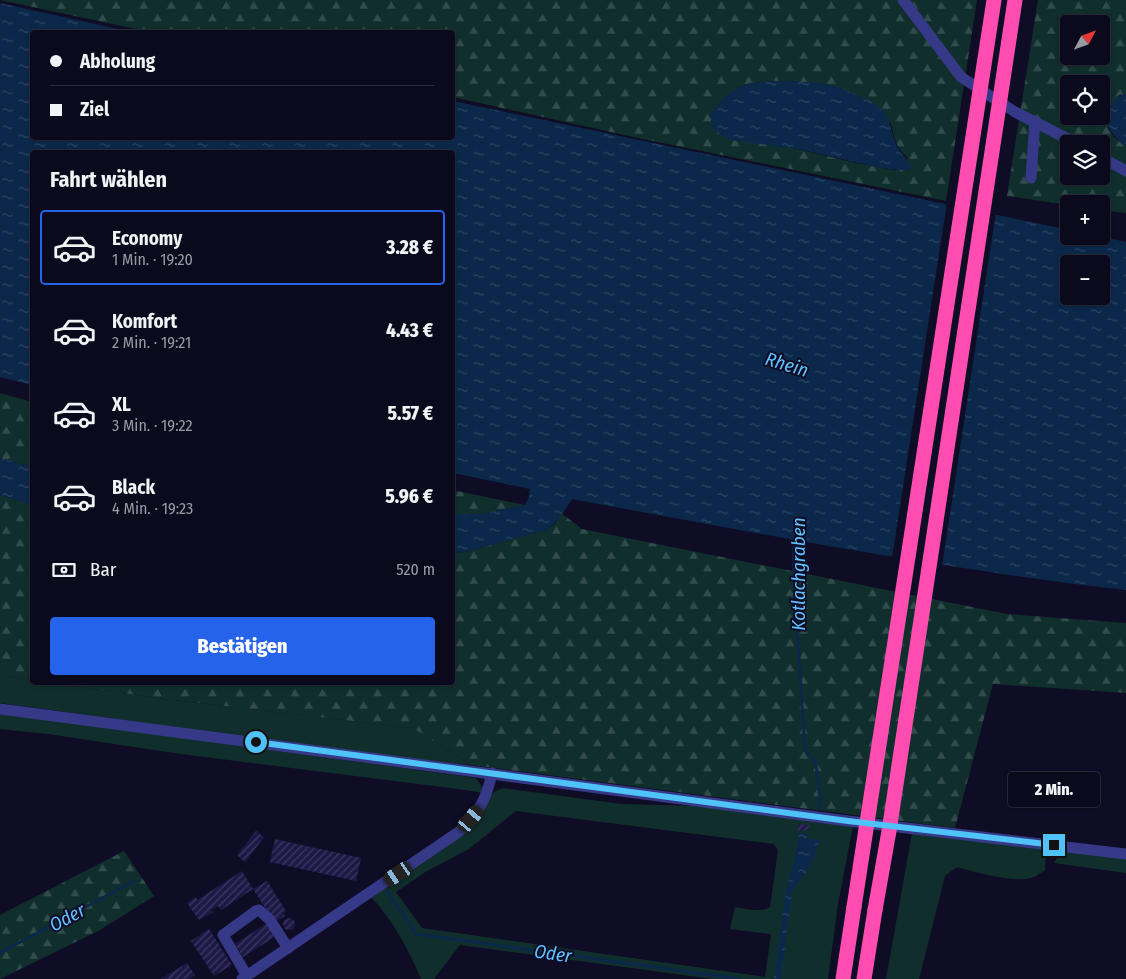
<!DOCTYPE html>
<html lang="de">
<meta charset="utf-8">
<style>
:root{--surface:#0b0a1c;--page:#141325;--text:#f1f3f6;--muted:#9a9aa3;--line:#2b2b3b;--accent:#2563eb}
body{margin:0;font-family:"Fira Sans Condensed",sans-serif;background:var(--page);color:var(--text);height:100vh;display:flex;flex-direction:column;font-size:19px;white-space:nowrap}
*{box-sizing:border-box;margin:0}
p{font-size:16px;color:var(--muted)}
.icon{flex:none;width:28px;height:28px;fill:none;stroke:currentColor;stroke-width:2;stroke-linecap:round;stroke-linejoin:round}
.map{position:relative;flex:1;overflow:hidden}
.sheet{position:absolute;left:30px;top:150px;width:425px;height:535px;display:flex;flex-direction:column;background:var(--surface);border-radius:5px;box-shadow:0 1px 4px #0004,0 0 0 1px var(--line)}
.sheet>*{flex:none}
.top-card{position:absolute;left:30px;top:30px;width:425px;height:110px;border-radius:5px;box-shadow:0 1px 4px #0004,0 0 0 1px var(--line);display:grid;align-content:center;height:110px;padding:0 20px;background:var(--surface)}
.needle{width:32px;rotate:49deg}
.controls{position:absolute;left:1060px;top:15px;display:grid;gap:10px}
.controls a{display:grid;place-items:center;width:50px;height:50px;border-radius:5px;background:var(--surface);box-shadow:0 1px 4px #0004,0 0 0 1px var(--line);font-size:25px}
.end{position:absolute;width:22px;height:22px;margin:-11px;border:6px solid #4fc3f7;background:#111;box-shadow:0 0 0 2px #111}
.from{border-radius:50%}
.bubble{position:absolute;height:35px;border-radius:5px;background:var(--surface);box-shadow:0 1px 4px #0004,0 0 0 1px var(--line);font-size:16px;font-weight:800;line-height:35px;text-align:center}
.car{position:absolute;width:15px;height:30px;margin:-15px -8px;border-radius:6px;box-shadow:0 0 4px 1px #0007;background:linear-gradient(#222 24%,#8ab4d8 0 40%,#222 0 76%,#8ab4d8 0 86%,#222 0)}
.top-card b{display:flex;align-items:center;gap:18px;height:48px;font-size:19px}
.top-card b+b{border-top:1px solid var(--line)}
.top-card i{width:12px;height:12px;background:var(--text)}
ul{padding:0;list-style:none}
li{display:flex;align-items:center;gap:15px;height:75px;margin:0 10px 8px;padding:0 10px;border:2px solid transparent;border-radius:5px}
li div{flex:1}
li b{display:block;font-size:19px}
li em{font-style:normal;font-weight:800}
li.on{border-color:var(--accent)}
li>.icon{width:45px;height:45px;stroke-width:1.5}
h2{padding:0 20px;font-size:22px;line-height:60px}
.pay{display:flex;align-items:center;gap:12px;height:55px;padding:0 20px;font-size:19px}
.pay p{margin-inline-start:auto}
.button{display:flex;gap:10px;margin-top:auto;padding:10px 20px}
.button a{flex:1;height:58px;border-radius:5px;background:var(--accent);color:#fff;font-size:20px;font-weight:800;line-height:58px;text-align:center}
.map>svg:first-child{display:block}
</style>
<div class="map">
<svg width="1126" height="979" viewBox="0 0 1126 979">
<defs>
<pattern id="forest-firs" width="22" height="20" patternUnits="userSpaceOnUse" patternTransform="scale(1.25)"><rect width="22" height="20" fill="#102f2c"/><path d="M5 1l3.5 6h-7zM16 11l3.5 6h-7z" fill="#324c4c"/></pattern>
<pattern id="water-ripples" width="26" height="14" patternUnits="userSpaceOnUse" patternTransform="scale(1.25)"><rect width="26" height="14" fill="#0b284b"/><path d="M2 4q2-2 4 0t4 0M15 11q2-2 4 0t4 0" fill="none" stroke="#2e4666"/></pattern>
<pattern id="building-hatch" width="6" height="6" patternUnits="userSpaceOnUse" patternTransform="scale(1.25)"><rect width="6" height="6" fill="#1e1847"/><path d="M-1 1l2-2M0 6l6-6M5 7l2-2" fill="none" stroke="#3e3963"/></pattern>
</defs>
<rect width="100%" height="100%" fill="#0f0d25"/>
<g fill="#102f2c" fill-rule="evenodd">
<polygon points="0,675 32,680 32,682 49,683 165,699 413,728 471,765 397,757 0,703"/>
<polygon points="0,713 476,778 481,785 483,793 466,790 181,754 48,734 0,729"/>
<path d="M503,788l118,16 77,2 155,20 -15,78 -10,75h-115l-253,-34 -26,34h-13c-12,-29 -28,-59 -50,-82l69,-48 54,-57zM516,811l258,33 4,6 -8,57c-9,6 -24,2 -35,0l-5,22 41,5 -6,43 -343,-49 -26,-36 31,-21 42,-22z"/>
<path d="M912,833l132,16 2,7 -1,14c-5,3 -9,7 -14,8 -18,5 -56,-6 -74,-11l-12,9 -26,103h-33z"/>
<polygon points="1073,850 1126,856 1126,873 1054,863 1059,855"/>
</g>
<g fill="url(#forest-firs)" fill-rule="evenodd">
<path d="M0,0h977l-31,201 -308,-63 -185,-41 -1,-65h-302zM787,81l39,3 65,39c3,15 5,25 17,35l-9,13 -43,-8 -143,-34 -3,-15c29,-34 35,-31 77,-33z"/>
<path d="M1038,0h88v94l-7,1 -11,33 6,9 12,10v66l-25,-3v-6h-32v1l-62,-9zM1069,24h32v32h-32zM1069,84h32v32h-32zM1069,144h32v32h-32z"/>
<polygon points="0,393 32,402 32,467 0,458"/>
<polygon points="452,490 525,505 480,514 453,514"/>
<polygon points="0,495 32,505 32,680 0,675"/>
<polygon points="561,513 582,529 1007,614 1126,623 1126,693 993,684 955,828 471,765 413,728 165,699 49,683 452,682 453,553 465,552 546,530 555,524"/>
<polygon points="124,851 154,896 100,930 0,979 0,915"/>
</g>
<g fill="url(#water-ripples)" fill-rule="evenodd">
<path d="M0,3l131,29h-99v106h420l1,-37 616,129v6h29l28,6v348c-186,-21 -370,-57 -554,-91 -7,11 -15,24 -26,31l-81,22 -12,1v-39h27l45,-9 4,-8 1,-8 -77,-16 -1,-321h-420v233l-32,-8zM1069,264h32v32h-32z"/>
<path d="M787,81c13,1 27,1 39,3 14,3 50,17 58,28 8,11 7,24 14,36 3,7 10,10 13,18l-2,5 -28,-3 -83,-19 -69,-9 -16,-11 -3,-15c29,-34 35,-31 77,-33z"/>
<path d="M1126,94v53c-13,-11 -28,-27 -13,-44 4,-5 7,-8 13,-9z"/>
<polygon points="0,458 32,467 32,505 0,495"/>
<polygon points="799,833 807,834 807,838 820,840 811,865 792,892 781,979 774,979 786,890 794,862"/>
</g>
<polygon fill="#0f0d25" points="947,202 996,212 942,566 892,558"/>
<g fill="none" stroke-linecap="round" stroke-linejoin="round">
<g stroke="#0b284b" stroke-width="3">
<polyline points="794,538 794,581 805,750 816,763 820,799 819,808"/>
<polyline points="387,891 416,934 741,979"/>
<polyline points="0,953 134,881"/>
</g>
</g>
<g fill="url(#building-hatch)">
<polygon points="798,824 809,825 808,831 797,830"/>
<polygon points="256,831 264,837 245,862 237,855"/>
<polygon points="275,839 361,858 356,881 270,862"/>
<polygon points="242,871 253,889 221,910 218,906 211,910 213,912 199,920 187,903 196,897 197,900"/>
<polygon points="267,881 286,911 283,913 285,916 276,921 273,920 253,889"/>
<circle cx="289" cy="924" r="6"/>
<polygon points="267,923 276,936 243,957 235,944"/>
<polygon points="209,929 232,965 214,976 191,941"/>
<polygon points="187,963 195,975 189,979 161,979"/>
</g>
<g fill="none" stroke-linecap="round" stroke-linejoin="round">
<g stroke="#363987" stroke-width="11">
<polyline points="903,0 961,77 1015,112 1078,144"/>
<polyline points="1101,157 1126,171"/>
<polyline points="1031,178 1035,121"/>
<polyline points="0,709 848,821 1126,854"/>
<polyline points="247,976 223,935 256,911 259,910 270,920 288,948"/>
<path d="M242,979l218,-148c19,-20 26,-30 32,-58"/>
</g>
<g stroke="#ff4cb0" stroke-width="15">
<polyline points="843,979 854,907"/>
<polyline points="864,979 875,910"/>
</g>
<g stroke="#ff4cb0" stroke-width="15">
<polyline points="854,907 994,0"/>
<polyline points="875,910 889,831 1015,0"/>
</g>
</g>
<g fill="none" stroke-linecap="round" stroke-linejoin="round">
<polyline stroke="#4fc3f7" stroke-width="6" points="256,742 848,821 1054,845"/>
</g>
<g text-anchor="middle" stroke-width="4" stroke-linejoin="round" paint-order="stroke">
<g font-size="19" font-style="italic" fill="#5fc2ff" stroke="#0f0d25">
<text transform="translate(787 364) rotate(17)" y="7">Rhein</text>
<text transform="translate(798 574) rotate(-90)" y="7">Kotlachgraben</text>
<text transform="translate(67 917) rotate(-28)" y="7">Oder</text>
<text transform="translate(553 953) rotate(8)" y="7">Oder</text>
</g>
</g>
</svg>
<div class="controls">
<a><svg class="needle" viewBox="-14 -14 28 28"><path d="M0-13l5 13h-10z" fill="#e53935"/><path d="M0 13l5-13h-10z" fill="#9a9aa3"/></svg></a>
<a><svg class="icon" aria-label="locate" viewBox="0 0 24 24"><circle cx="12" cy="12" r="6"/><path d="M12 2v4M12 18v4M2 12h4M18 12h4"/></svg></a>
<a><svg class="icon" aria-label="layers" viewBox="0 0 24 24"><path d="M12 4l9 5-9 5-9-5zM3 14l9 5 9-5"/></svg></a>
<a>+</a>
<a>−</a>
</div>
<i class="end from" style="left:256px;top:742px"></i>
<i class="end" style="left:1054px;top:845px"></i>
<div class="bubble" style="left:1008px;top:772px;width:92px">2 Min.</div>
<i class="car" style="left:471px;top:819px;rotate:40deg"></i>
<i class="car" style="left:398px;top:874px;rotate:236deg"></i>
<div class="top-card">
<b><i class="from"></i>Abholung</b>
<b><i></i>Ziel</b>
</div>
<section class="sheet">
<h2>Fahrt wählen</h2>
<ul>
<li class="on"><svg class="icon" aria-label="car" viewBox="0 0 24 24"><path d="M5 17H2v-5l4-1 3-4h7l3 4 3 1v5h-3M9 17h6M6 11h13"/><circle cx="7" cy="17" r="2"/><circle cx="17" cy="17" r="2"/></svg><div><b>Economy</b><p>1 Min. · 19:20</p></div><em>3.28 €</em></li>
<li><svg class="icon" aria-label="car" viewBox="0 0 24 24"><path d="M5 17H2v-5l4-1 3-4h7l3 4 3 1v5h-3M9 17h6M6 11h13"/><circle cx="7" cy="17" r="2"/><circle cx="17" cy="17" r="2"/></svg><div><b>Komfort</b><p>2 Min. · 19:21</p></div><em>4.43 €</em></li>
<li><svg class="icon" aria-label="car" viewBox="0 0 24 24"><path d="M5 17H2v-5l4-1 3-4h7l3 4 3 1v5h-3M9 17h6M6 11h13"/><circle cx="7" cy="17" r="2"/><circle cx="17" cy="17" r="2"/></svg><div><b>XL</b><p>3 Min. · 19:22</p></div><em>5.57 €</em></li>
<li><svg class="icon" aria-label="car" viewBox="0 0 24 24"><path d="M5 17H2v-5l4-1 3-4h7l3 4 3 1v5h-3M9 17h6M6 11h13"/><circle cx="7" cy="17" r="2"/><circle cx="17" cy="17" r="2"/></svg><div><b>Black</b><p>4 Min. · 19:23</p></div><em>5.96 €</em></li>
</ul>
<div class="pay"><svg class="icon" aria-label="cash" viewBox="0 0 24 24"><path d="M3 7h18v10H3z"/><circle cx="12" cy="12" r="2"/></svg>Bar<p>520 m</p></div>
<div class="button"><a>Bestätigen</a></div>
</section>
</div>
